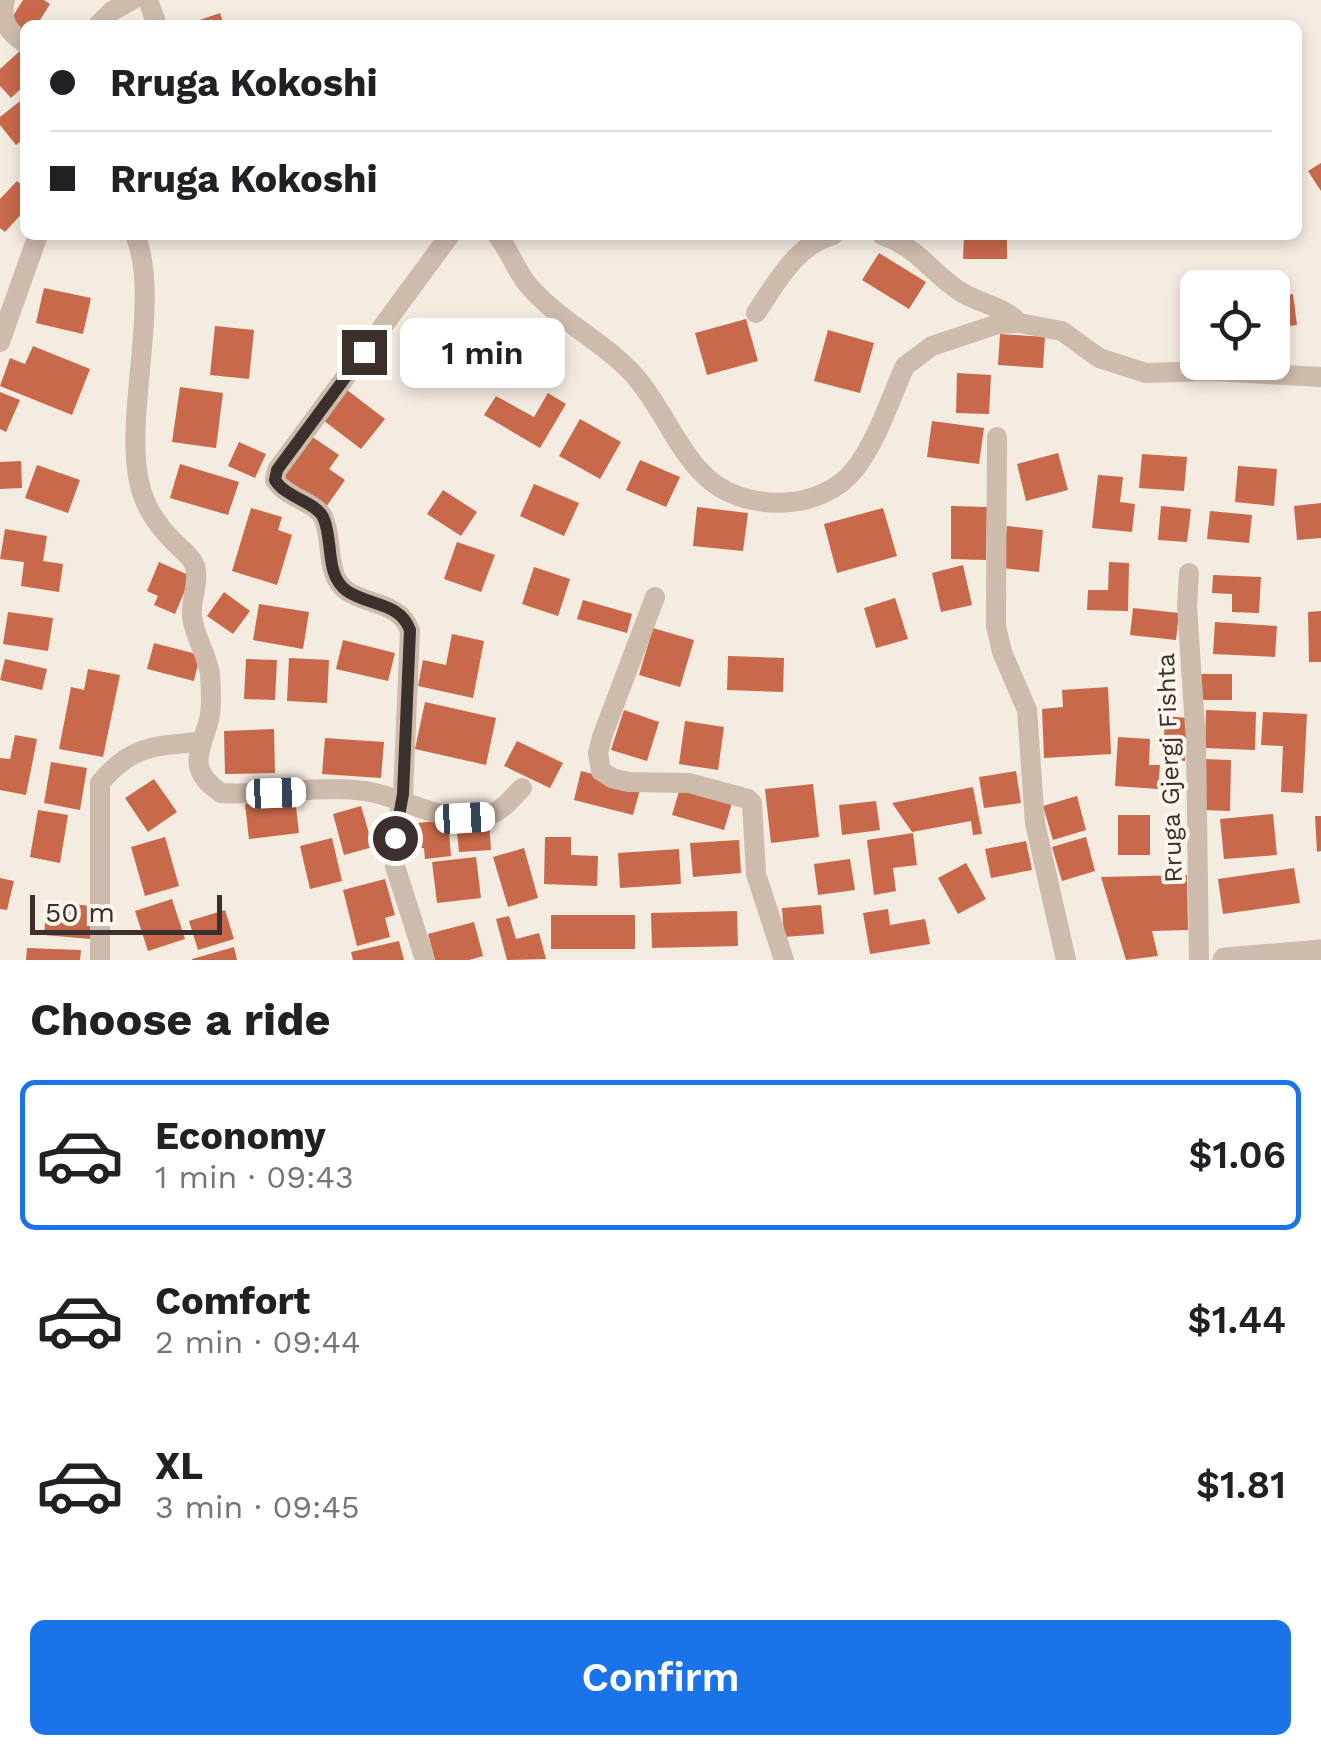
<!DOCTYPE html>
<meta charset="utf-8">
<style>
:root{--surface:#fff;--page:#f2f2f2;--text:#202124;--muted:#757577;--line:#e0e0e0;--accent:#1a73e8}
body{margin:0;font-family:"Work Sans",sans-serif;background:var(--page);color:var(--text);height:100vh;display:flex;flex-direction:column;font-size:38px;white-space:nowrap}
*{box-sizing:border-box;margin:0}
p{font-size:32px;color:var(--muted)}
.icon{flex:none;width:55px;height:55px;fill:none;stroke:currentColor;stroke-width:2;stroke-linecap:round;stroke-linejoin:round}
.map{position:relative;height:960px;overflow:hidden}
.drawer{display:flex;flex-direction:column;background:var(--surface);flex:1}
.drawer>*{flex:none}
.guide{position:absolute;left:20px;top:20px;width:1282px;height:220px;border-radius:15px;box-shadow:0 5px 15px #0003;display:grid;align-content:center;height:220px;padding:0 30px;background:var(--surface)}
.tools{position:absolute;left:1180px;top:270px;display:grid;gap:20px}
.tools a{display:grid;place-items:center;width:110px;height:110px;border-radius:15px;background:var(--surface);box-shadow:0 5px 15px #0003;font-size:50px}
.scale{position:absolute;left:30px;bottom:25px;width:192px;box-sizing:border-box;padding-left:10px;border:5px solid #3b302b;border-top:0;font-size:28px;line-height:35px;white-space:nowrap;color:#3b302b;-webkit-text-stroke:8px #fbf5ee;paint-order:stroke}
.end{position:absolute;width:45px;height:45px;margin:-22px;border:12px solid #3b302b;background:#fff;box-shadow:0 0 0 5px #fff}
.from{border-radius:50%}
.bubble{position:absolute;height:70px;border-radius:15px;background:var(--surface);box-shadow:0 5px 15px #0003;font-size:32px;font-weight:600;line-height:70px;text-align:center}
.car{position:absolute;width:30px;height:60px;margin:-30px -15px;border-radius:12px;box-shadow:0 0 8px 2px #0007;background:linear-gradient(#fff 24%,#345 0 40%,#fff 0 76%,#345 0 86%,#fff 0)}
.guide b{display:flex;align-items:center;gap:35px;height:95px;font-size:38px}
.guide b+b{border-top:2px solid var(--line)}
.guide i{width:25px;height:25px;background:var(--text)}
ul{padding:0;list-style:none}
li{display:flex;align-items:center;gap:30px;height:150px;margin:0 20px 15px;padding:0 10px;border:5px solid transparent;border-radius:15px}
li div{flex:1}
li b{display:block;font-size:38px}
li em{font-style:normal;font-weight:600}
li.selected{border-color:var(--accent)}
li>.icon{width:90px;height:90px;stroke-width:1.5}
h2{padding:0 30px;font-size:45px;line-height:120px}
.primary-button{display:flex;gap:20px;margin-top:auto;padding:20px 30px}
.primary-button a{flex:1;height:115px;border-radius:15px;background:var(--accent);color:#fff;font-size:40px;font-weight:600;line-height:115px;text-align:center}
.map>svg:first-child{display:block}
</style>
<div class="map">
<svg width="1321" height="960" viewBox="0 0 1321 960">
<rect width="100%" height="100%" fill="#f4ebe1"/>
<g fill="#c8694b">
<polygon points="23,0 44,0 50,4 37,25 25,25 25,30 10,21"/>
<polygon points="220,13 224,25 189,25 188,24"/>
<polygon points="20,51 25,57 25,85 11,98 0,86 0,69"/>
<polygon points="25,97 25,138 16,145 0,125 0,117"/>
<polygon points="1321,163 1321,191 1308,171"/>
<polygon points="17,181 25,188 25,210 5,232 0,228 0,199"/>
<polygon points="964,235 1007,235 1007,259 963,259"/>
<polygon points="879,253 926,282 909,309 862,280"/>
<polygon points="44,288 91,298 83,334 36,323"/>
<polygon points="1293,294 1297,325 1272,328 1272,297"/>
<polygon points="746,319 758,361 707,375 695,333"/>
<polygon points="215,326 254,330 249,379 210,375"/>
<polygon points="828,330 874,343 860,393 814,381"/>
<polygon points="1000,334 1045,337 1043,368 998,365"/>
<polygon points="33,346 90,369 72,415 0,386 10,358 25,364"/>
<polygon points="957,373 991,375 989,414 956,413"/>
<polygon points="180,387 223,393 216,448 172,442"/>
<polygon points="347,390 385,419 361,449 323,420"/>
<polygon points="0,392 20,400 6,432 0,429"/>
<polygon points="548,393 566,404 540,448 484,415 496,396 534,417"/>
<polygon points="580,419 621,442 600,479 559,456"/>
<polygon points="932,421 984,428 979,464 927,457"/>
<polygon points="311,436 339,455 329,469 345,480 326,507 283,477"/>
<polygon points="239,442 266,454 255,478 228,466"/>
<polygon points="1058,453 1068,490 1026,501 1017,464"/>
<polygon points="1142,454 1187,457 1184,491 1139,488"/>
<polygon points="640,460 680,477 666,507 626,490"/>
<polygon points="21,461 22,488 0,489 0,462"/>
<polygon points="180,464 239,482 228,515 170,498"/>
<polygon points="37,465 80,480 68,513 25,498"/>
<polygon points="1238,466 1277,469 1274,506 1235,502"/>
<polygon points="1098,475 1123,477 1120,502 1135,504 1132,532 1092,528"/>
<polygon points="534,484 579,503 564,536 520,516"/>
<polygon points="443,490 477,512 461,536 427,514"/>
<polygon points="1321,503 1321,538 1297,540 1294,506"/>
<polygon points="951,506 987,507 986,560 951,559"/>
<polygon points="1161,506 1191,509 1187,542 1158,540"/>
<polygon points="697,507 748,513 743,551 693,546"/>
<polygon points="251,508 282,517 278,530 292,535 277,585 232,571"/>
<polygon points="883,508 897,556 837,573 824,524"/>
<polygon points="1210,511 1252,515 1249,543 1207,539"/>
<polygon points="1007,526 1043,530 1039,572 1002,568"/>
<polygon points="5,529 47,536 43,561 63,564 59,592 21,586 24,562 0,559"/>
<polygon points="457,542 495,555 481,592 444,579"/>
<polygon points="159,562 191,576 175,614 154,605 158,596 147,591"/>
<polygon points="1109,562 1129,563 1128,611 1087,610 1088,590 1108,590"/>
<polygon points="963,565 972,605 941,612 932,573"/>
<polygon points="534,567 570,579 558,616 522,604"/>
<polygon points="1213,575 1261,577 1259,613 1232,612 1232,594 1212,593"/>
<polygon points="224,592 250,611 233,634 207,616"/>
<polygon points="895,598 908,639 876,648 864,608"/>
<polygon points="583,600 632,614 627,633 577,619"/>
<polygon points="259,604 309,612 303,649 253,640"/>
<polygon points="1133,608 1179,613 1176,640 1130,635"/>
<polygon points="1321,611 1321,662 1309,662 1308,612"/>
<polygon points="8,612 53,618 48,651 3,644"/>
<polygon points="1215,622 1277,626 1275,657 1213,654"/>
<polygon points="653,628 694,640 680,687 639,675"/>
<polygon points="452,634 484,641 473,698 418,686 423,660 446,665"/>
<polygon points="343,640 395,653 388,681 336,669"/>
<polygon points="154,643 200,655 194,681 147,669"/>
<polygon points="728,656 784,658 783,692 727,690"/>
<polygon points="289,658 329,660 327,703 287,701"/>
<polygon points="5,659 47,669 42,690 0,680"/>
<polygon points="246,659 277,660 275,700 244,699"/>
<polygon points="88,669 120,675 103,757 59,749 71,687 84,690"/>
<rect x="1199" y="674" width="33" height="26"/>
<polygon points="1108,687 1111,754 1044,758 1042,709 1063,707 1062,690"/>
<polygon points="425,702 496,718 486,765 415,749"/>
<polygon points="624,710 659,722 647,761 611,750"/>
<polygon points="1206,710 1256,712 1255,750 1205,748"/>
<polygon points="1263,712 1307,714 1303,793 1281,792 1283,746 1261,745"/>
<polygon points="1165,716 1187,718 1185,761 1163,759"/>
<polygon points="685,721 724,727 718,770 679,764"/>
<polygon points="274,729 275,773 225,774 224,731"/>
<polygon points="15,735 37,739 26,795 0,790 0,758 10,759"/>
<polygon points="1118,737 1150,739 1149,765 1160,765 1158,789 1115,786"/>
<polygon points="325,738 384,742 381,778 322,774"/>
<polygon points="517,741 563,763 550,788 504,766"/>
<polygon points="1203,759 1231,760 1230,811 1202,810"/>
<polygon points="51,762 87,768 80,810 44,803"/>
<polygon points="581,771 641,786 633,815 574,800"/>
<polygon points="1016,771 1021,803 984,808 979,777"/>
<polygon points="154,779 177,812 148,832 125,798"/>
<polygon points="813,784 819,837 771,843 765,789"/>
<polygon points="973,787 982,834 973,835 971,821 912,832 892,803"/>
<polygon points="680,788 732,803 724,830 672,815"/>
<polygon points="1077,796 1086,830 1053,840 1043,806"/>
<polygon points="295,798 299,833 249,839 245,804"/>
<polygon points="876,801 880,830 842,835 839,805"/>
<polygon points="361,806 373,847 344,855 333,814"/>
<polygon points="38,810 68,815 60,863 30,857"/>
<polygon points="1273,814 1277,855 1224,859 1220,819"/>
<rect x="1118" y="815" width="32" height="40"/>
<polygon points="1315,816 1321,816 1321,851 1317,852"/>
<polygon points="448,820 451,856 425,859 424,848 408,849 406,824"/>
<polygon points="489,821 491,850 459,852 456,823"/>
<polygon points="913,833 917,865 893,868 896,891 874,895 867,840"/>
<polygon points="165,837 179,886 145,896 131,847"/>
<polygon points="545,837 571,837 571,855 598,856 597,886 544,884"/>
<polygon points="1086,837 1095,871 1062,881 1052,847"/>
<polygon points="332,838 342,881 310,889 300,846"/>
<polygon points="739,840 741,873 693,877 690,843"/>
<polygon points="1026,841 1032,870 991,878 985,849"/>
<polygon points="524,848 538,898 508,907 493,857"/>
<polygon points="679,849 681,884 620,888 618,853"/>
<polygon points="476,857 481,898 437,903 432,862"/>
<polygon points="850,859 855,890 818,895 814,864"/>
<polygon points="966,863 986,899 958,914 938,878"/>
<polygon points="1294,868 1300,903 1223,914 1218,879"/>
<polygon points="1187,875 1188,930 1152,931 1158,956 1126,960 1101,877"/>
<polygon points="0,878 14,881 7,910 0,909"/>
<polygon points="385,879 395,915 385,918 390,937 357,946 343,890"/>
<polygon points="172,899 185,939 148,951 135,911"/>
<polygon points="47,902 93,906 91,939 44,935"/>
<polygon points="821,905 824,934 784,937 782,908"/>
<polygon points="888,909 890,925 925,919 930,944 870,954 863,913"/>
<polygon points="225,910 234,939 198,950 189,921"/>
<polygon points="737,911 738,946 652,948 651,913"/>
<rect x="551" y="915" width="84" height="34"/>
<polygon points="509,916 516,939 539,933 546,959 507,960 496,919"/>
<polygon points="474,922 483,956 469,960 435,960 428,934"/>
<polygon points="399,941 404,960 353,960 351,952"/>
<polygon points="234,947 237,960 192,960 192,959"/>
<polygon points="27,948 81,950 80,960 26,960"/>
</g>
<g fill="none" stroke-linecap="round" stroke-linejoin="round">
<g stroke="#cdbbac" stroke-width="20">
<path d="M5,0c-5,21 3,32 20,43"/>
<polyline points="148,0 157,25"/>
<polyline points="98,25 112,11 132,0"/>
<path d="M135,235c25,59 -7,166 2,234 3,30 16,52 37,73 6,6 17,14 20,22 7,14 -4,37 -2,52 2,20 15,38 18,58 1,13 2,33 -1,46 -8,30 -24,49 12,73 51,4 117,-13 165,3 31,10 65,27 99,20 16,-3 26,-17 37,-28"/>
<path d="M497,235c13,16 19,36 32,51 30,35 74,55 105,89 27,30 41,71 70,100 38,38 117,38 151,-6 23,-30 35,-70 50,-103l27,-20 66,-22 21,-1 43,8 37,27 47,15 65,-2 110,6"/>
<path d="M882,235c37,13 49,38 79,57 19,12 43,14 58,31"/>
<path d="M756,313c21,-31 40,-68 77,-78"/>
<polyline points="0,342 38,235"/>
<polyline points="997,437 996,626 1002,652 1027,710 1035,823 1066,960"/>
<polyline points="1189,573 1187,606 1196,742 1199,960"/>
<polyline points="655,597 602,737 598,753 601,771 612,778 628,782 689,783 748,799 752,803 756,874 784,960"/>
<path d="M100,960v-177c31,-38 55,-37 99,-41"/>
<path d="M425,960l-30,-94v-29l8,-43 7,-163c-10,-29 -41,-25 -63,-40 -23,-16 -13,-52 -24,-74 -7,-15 -37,-19 -48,-37l2,-10 173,-235"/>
</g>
<polyline stroke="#cdbbac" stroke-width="25" points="1225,960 1321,952"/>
</g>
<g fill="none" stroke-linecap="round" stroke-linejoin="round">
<path stroke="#3b302b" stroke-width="12" d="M364,352l-87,118 -2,10c11,18 41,22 48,37 11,22 1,58 24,74 22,15 53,11 63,39l-7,164 -8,44"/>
</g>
<g text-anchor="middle" stroke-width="8" stroke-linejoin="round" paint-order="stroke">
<g font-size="25" fill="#3b302b" stroke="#fbf5ee">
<text transform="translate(1169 768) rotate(-92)" y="9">Rruga Gjergj Fishta</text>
</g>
</g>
</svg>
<div class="tools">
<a><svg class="icon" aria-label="locate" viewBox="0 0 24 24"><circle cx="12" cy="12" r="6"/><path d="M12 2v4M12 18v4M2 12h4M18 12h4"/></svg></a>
</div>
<div class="scale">50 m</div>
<i class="end from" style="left:395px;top:838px"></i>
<i class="end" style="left:364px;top:352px"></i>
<div class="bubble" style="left:400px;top:318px;width:165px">1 min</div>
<i class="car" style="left:276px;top:793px;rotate:88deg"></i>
<i class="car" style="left:465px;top:818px;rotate:87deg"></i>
<div class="guide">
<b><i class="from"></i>Rruga Kokoshi</b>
<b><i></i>Rruga Kokoshi</b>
</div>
</div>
<section class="drawer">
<h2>Choose a ride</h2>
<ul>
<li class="selected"><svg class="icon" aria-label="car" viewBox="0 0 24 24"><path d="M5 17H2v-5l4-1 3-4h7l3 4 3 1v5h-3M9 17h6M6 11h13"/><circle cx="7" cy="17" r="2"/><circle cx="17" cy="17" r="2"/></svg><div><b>Economy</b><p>1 min · 09:43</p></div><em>$1.06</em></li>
<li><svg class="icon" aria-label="car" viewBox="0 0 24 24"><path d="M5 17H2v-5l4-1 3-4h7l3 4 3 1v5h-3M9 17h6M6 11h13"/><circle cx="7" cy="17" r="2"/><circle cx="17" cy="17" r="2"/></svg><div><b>Comfort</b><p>2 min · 09:44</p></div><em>$1.44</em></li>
<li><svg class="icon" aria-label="car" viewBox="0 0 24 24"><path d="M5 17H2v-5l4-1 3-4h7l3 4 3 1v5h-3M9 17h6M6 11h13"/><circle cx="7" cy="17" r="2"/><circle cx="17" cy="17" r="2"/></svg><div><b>XL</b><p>3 min · 09:45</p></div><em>$1.81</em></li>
</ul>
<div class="primary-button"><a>Confirm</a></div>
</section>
